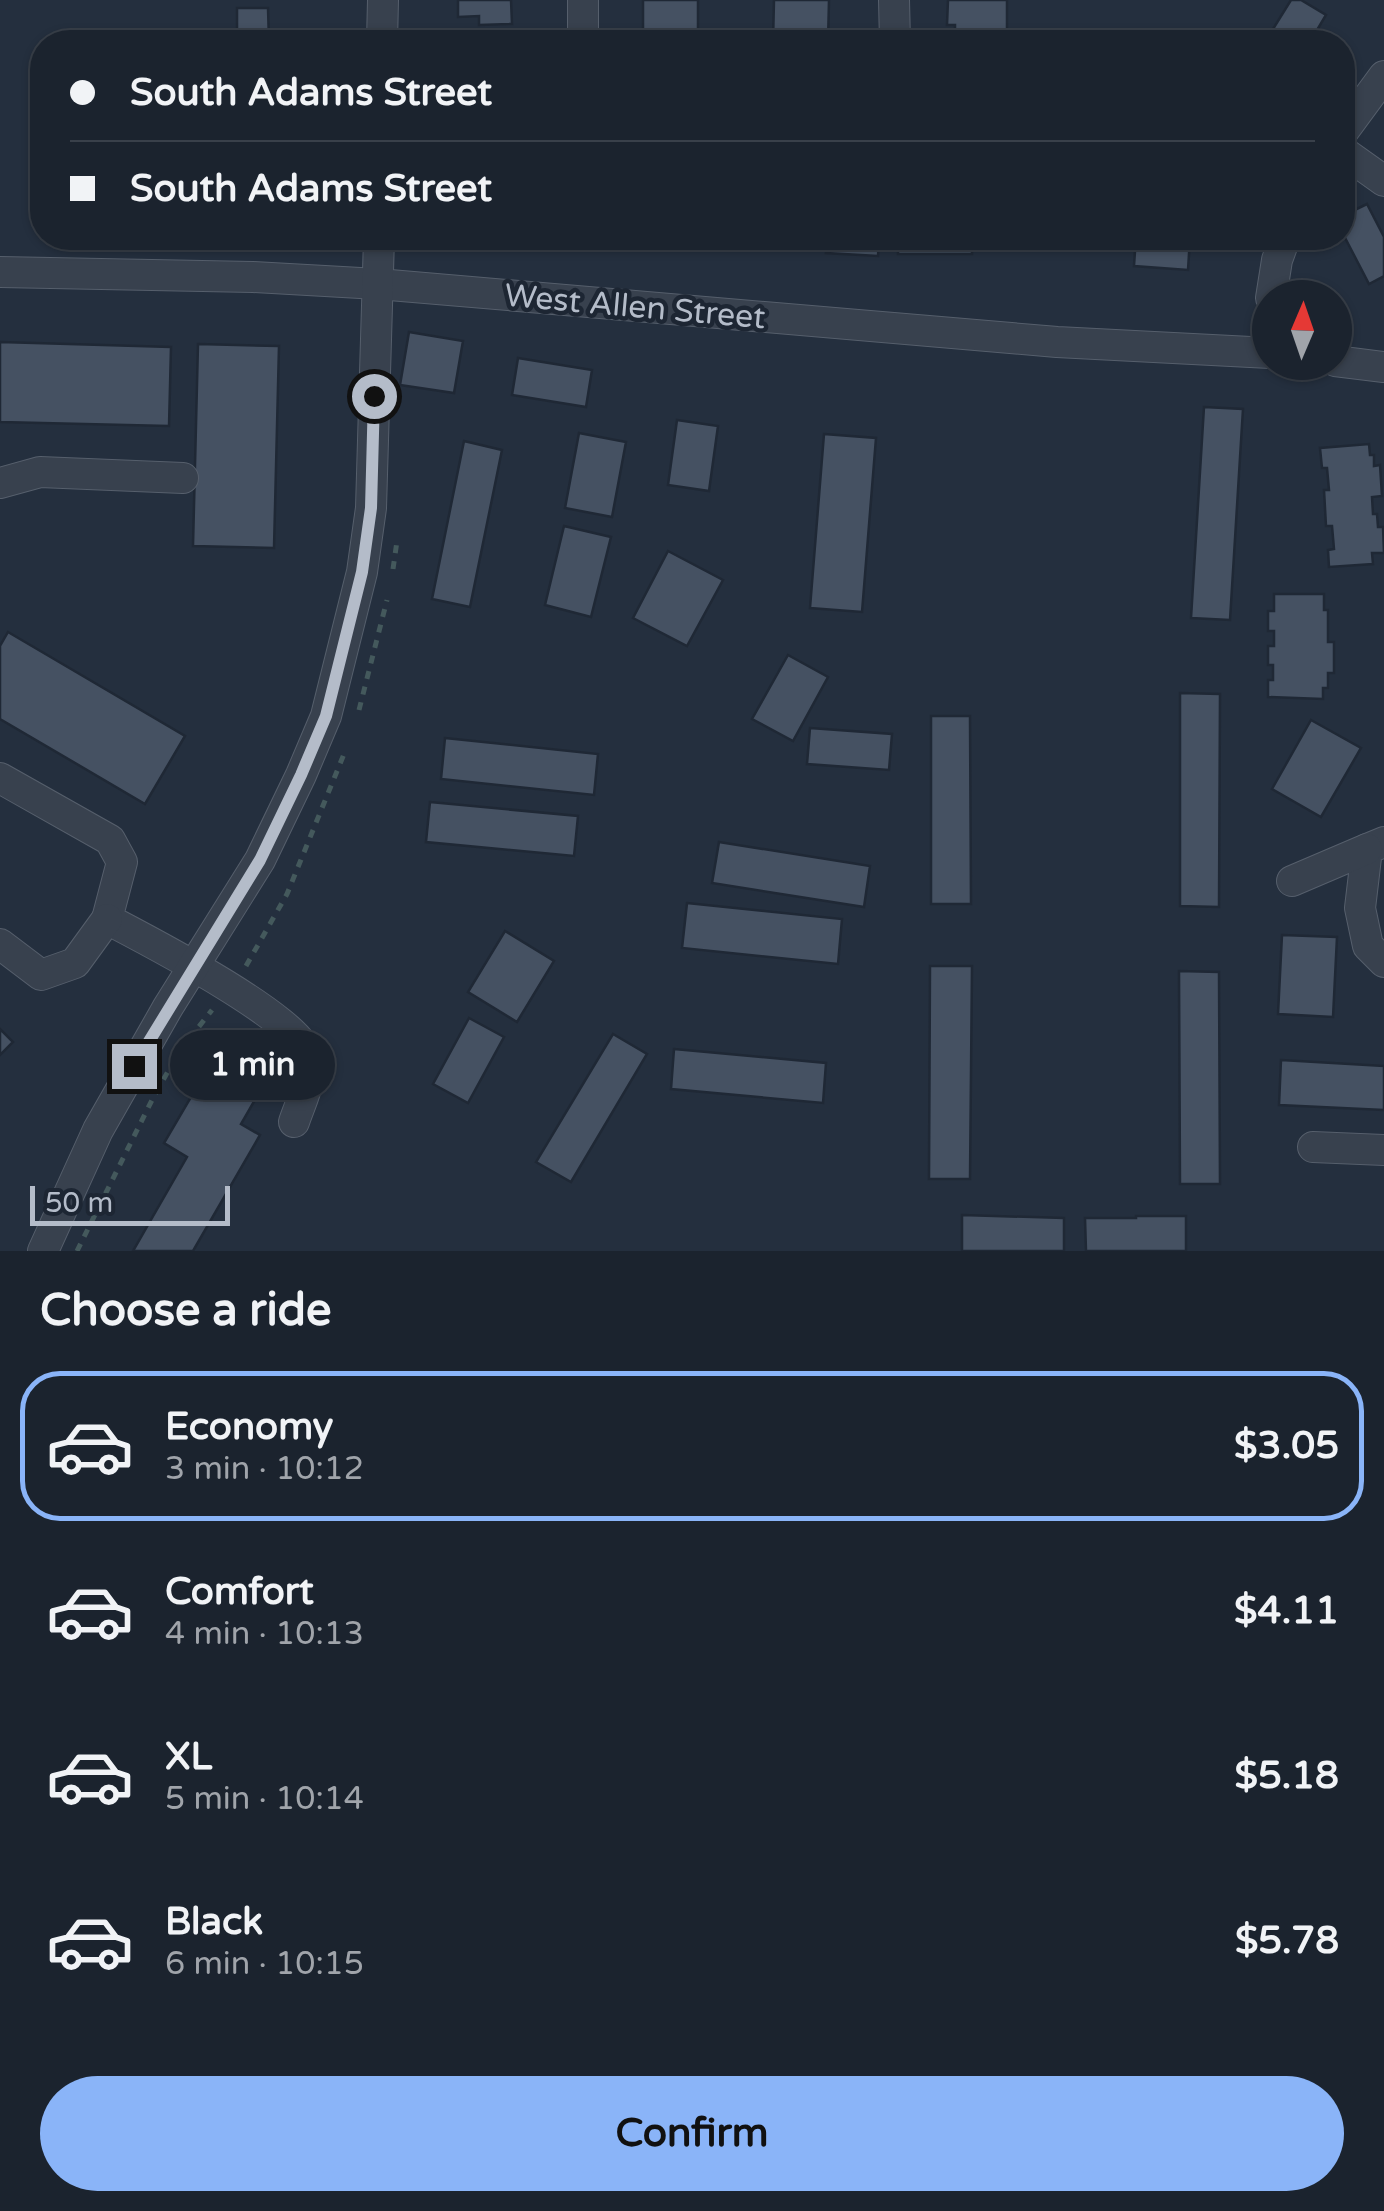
<!DOCTYPE html>
<meta charset="utf-8">
<style>
:root{--surface:#1b232e;--page:#282f3a;--text:#f1f3f6;--muted:#a0a4aa;--line:#39404a;--accent:#8ab4f8}
body{margin:0;font-family:"Varela Round",sans-serif;background:var(--page);color:var(--text);height:100vh;display:flex;flex-direction:column;font-size:38px;white-space:nowrap}
*{box-sizing:border-box;margin:0}
p{font-size:32px;color:var(--muted)}
.icon{flex:none;width:55px;height:55px;fill:none;stroke:currentColor;stroke-width:2;stroke-linecap:round;stroke-linejoin:round}
.map{position:relative;height:1251px;overflow:hidden}
.details{display:flex;flex-direction:column;background:var(--surface);flex:1}
.details>*{flex:none}
.banner{position:absolute;left:30px;top:30px;width:1325px;height:220px;border-radius:40px;box-shadow:0 2px 8px #0004,0 0 0 2px var(--line);display:grid;align-content:center;height:220px;padding:0 40px;background:var(--surface)}
.needle{width:65px;rotate:2deg}
.buttons{position:absolute;left:1252px;top:280px;display:grid;gap:20px}
.buttons a{display:grid;place-items:center;width:100px;height:100px;border-radius:50%;background:var(--surface);box-shadow:0 2px 8px #0004,0 0 0 2px var(--line);font-size:50px}
.scale{position:absolute;left:30px;bottom:25px;width:200px;box-sizing:border-box;padding-left:10px;border:5px solid #b4bcc9;border-top:0;font-size:28px;line-height:35px;white-space:nowrap;color:#b4bcc9;-webkit-text-stroke:8px #1d2633;paint-order:stroke}
.end{position:absolute;width:45px;height:45px;margin:-22px;border:12px solid #b4bcc9;background:#111;box-shadow:0 0 0 5px #111}
.from{border-radius:50%}
.bubble{position:absolute;height:70px;border-radius:35px;background:var(--surface);box-shadow:0 2px 8px #0004,0 0 0 2px var(--line);font-size:32px;font-weight:700;line-height:70px;text-align:center}
.banner b{display:flex;align-items:center;gap:35px;height:95px;font-size:38px}
.banner b+b{border-top:2px solid var(--line)}
.banner i{width:25px;height:25px;background:var(--text)}
ul{padding:0;list-style:none}
li{display:flex;align-items:center;gap:30px;height:150px;margin:0 20px 15px;padding:0 20px;border:5px solid transparent;border-radius:40px}
li div{flex:1}
li b{display:block;font-size:38px}
li em{font-style:normal;font-weight:700}
li.selected{border-color:var(--accent)}
li>.icon{width:90px;height:90px;stroke-width:1.5}
h2{padding:0 40px;font-size:45px;line-height:120px}
.cta{display:flex;gap:20px;margin-top:auto;padding:20px 40px}
.cta a{flex:1;height:115px;border-radius:60px;background:var(--accent);color:#111;font-size:40px;font-weight:700;line-height:115px;text-align:center}
.map>svg:first-child{display:block}
</style>
<div class="map">
<svg width="1384" height="1251" viewBox="0 0 1384 1251">
<rect width="100%" height="100%" fill="#242f3e"/>
<g fill="#455162" stroke="#1f2835" stroke-width="2.5">
<polygon points="458,0 511,0 512,24 479,25 479,16 458,17"/>
<polygon points="643,0 698,0 698,40 643,39"/>
<polygon points="774,0 829,0 828,42 773,42"/>
<polygon points="948,0 1007,0 1007,42 955,42 955,25 947,25"/>
<polygon points="1291,0 1301,0 1326,15 1310,42 1265,42"/>
<polygon points="237,8 268,8 269,42 237,42"/>
<polygon points="1367,204 1384,237 1384,276 1369,284 1342,232 1342,216"/>
<polygon points="827,238 879,238 878,256 826,253"/>
<rect x="898" y="238" width="74" height="16"/>
<polygon points="1115,238 1190,238 1188,270 1134,266 1135,251 1114,249"/>
<polygon points="409,332 463,341 454,393 400,385"/>
<polygon points="0,342 171,347 169,426 0,422"/>
<polygon points="198,344 279,346 274,548 193,546"/>
<polygon points="518,358 592,370 586,407 512,395"/>
<polygon points="1204,407 1243,409 1230,620 1191,618"/>
<polygon points="677,420 718,426 709,491 668,485"/>
<polygon points="579,433 626,442 612,517 565,508"/>
<polygon points="824,434 876,438 862,612 810,608"/>
<polygon points="464,441 502,450 470,607 432,599"/>
<polygon points="1369,444 1370,455 1374,455 1374,466 1380,465 1382,496 1372,497 1373,514 1377,514 1378,527 1383,527 1384,553 1372,553 1373,564 1329,567 1328,550 1334,549 1332,526 1326,526 1324,490 1329,490 1327,468 1322,468 1320,448"/>
<polygon points="564,526 611,537 591,617 545,605"/>
<polygon points="668,551 723,580 687,646 633,618"/>
<polygon points="1274,594 1324,594 1324,610 1328,610 1328,642 1334,642 1334,673 1328,673 1328,688 1323,688 1323,699 1268,697 1268,680 1273,680 1273,665 1268,665 1268,646 1274,646 1274,631 1268,631 1268,611 1274,611"/>
<polygon points="8,632 185,736 145,804 0,719 0,646"/>
<polygon points="788,655 828,677 793,741 752,719"/>
<polygon points="1180,693 1220,694 1219,907 1180,906"/>
<polygon points="931,716 970,716 971,904 931,904"/>
<polygon points="1311,720 1361,748 1321,817 1272,789"/>
<polygon points="810,728 892,734 889,770 807,764"/>
<polygon points="445,738 598,754 594,795 441,779"/>
<polygon points="430,802 578,816 574,856 426,842"/>
<polygon points="719,842 870,866 864,907 712,883"/>
<polygon points="687,903 842,919 838,964 682,948"/>
<polygon points="505,931 554,961 517,1022 468,992"/>
<polygon points="1282,935 1337,937 1333,1017 1278,1014"/>
<polygon points="930,966 972,966 970,1179 929,1179"/>
<polygon points="1179,971 1219,972 1220,1184 1180,1184"/>
<polygon points="469,1018 504,1037 468,1103 433,1084"/>
<polygon points="0,1029 13,1042 0,1055"/>
<polygon points="229,1032 278,1060 241,1124 260,1135 193,1251 133,1251 187,1157 164,1143"/>
<polygon points="613,1034 647,1054 571,1182 536,1162"/>
<polygon points="674,1049 826,1063 823,1103 671,1089"/>
<polygon points="1281,1060 1384,1066 1384,1110 1279,1105"/>
<polygon points="962,1215 1064,1218 1064,1251 962,1251"/>
<polygon points="1136,1216 1186,1216 1186,1251 1086,1251 1085,1218 1136,1218"/>
</g>
<g fill="none" stroke-linecap="round" stroke-linejoin="round">
<defs>
<g id="minor">
<polyline points="894,0 895,42"/>
<polyline points="382,42 383,0"/>
<polyline points="583,42 583,0"/>
<polyline points="1342,133 1384,76"/>
<polyline points="1342,151 1384,181"/>
<polyline points="0,272 253,277 378,284 1057,342 1270,353"/>
<polyline points="1271,298 1277,260 1285,238"/>
<polyline points="1335,361 1384,367"/>
<polyline points="0,483 40,472 183,478"/>
<path d="M0,778l110,62 12,22 -15,57c38,20 192,99 201,136 6,22 -7,46 -14,67"/>
<polyline points="1384,842 1367,849 1360,908 1368,946 1384,962"/>
<polyline points="1292,881 1367,849"/>
<polyline points="0,944 41,975 75,963 107,919"/>
<polyline points="1313,1147 1384,1150"/>
<polyline points="43,1251 98,1130 168,1007 260,860 301,775 326,716 362,572 371,508 379,238"/>
</g>
</defs>
<use href="#minor" stroke="#565f6c" stroke-width="32"/>
<g stroke="#44595c" stroke-width="5" stroke-dasharray="8 8" stroke-linecap="butt">
<polyline points="393,569 397,541"/>
<polyline points="359,710 387,600"/>
<polyline points="246,966 287,894 344,754"/>
<polyline points="77,1251 153,1098 179,1052 212,1010"/>
</g>
<use href="#minor" stroke="#38414e" stroke-width="30"/>
</g>
<g fill="none" stroke-linecap="round" stroke-linejoin="round">
<polyline stroke="#b4bcc9" stroke-width="12" points="134,1066 260,860 301,775 326,716 362,572 371,508 374,396"/>
</g>
<g text-anchor="middle" stroke-width="9" stroke-linejoin="round" paint-order="stroke">
<g font-size="32" fill="#b4bcc9" stroke="#1d2633">
<text transform="translate(635 306) rotate(5)" y="11">West Allen Street</text>
</g>
</g>
</svg>
<div class="buttons">
<a><svg class="needle" viewBox="-14 -14 28 28"><path d="M0-13l5 13h-10z" fill="#e53935"/><path d="M0 13l5-13h-10z" fill="#a0a4aa"/></svg></a>
</div>
<div class="scale">50 m</div>
<i class="end from" style="left:374px;top:396px"></i>
<i class="end" style="left:134px;top:1066px"></i>
<div class="bubble" style="left:170px;top:1030px;width:165px">1 min</div>
<div class="banner">
<b><i class="from"></i>South Adams Street</b>
<b><i></i>South Adams Street</b>
</div>
</div>
<section class="details">
<h2>Choose a ride</h2>
<ul>
<li class="selected"><svg class="icon" aria-label="car" viewBox="0 0 24 24"><path d="M5 17H2v-5l4-1 3-4h7l3 4 3 1v5h-3M9 17h6M6 11h13"/><circle cx="7" cy="17" r="2"/><circle cx="17" cy="17" r="2"/></svg><div><b>Economy</b><p>3 min · 10:12</p></div><em>$3.05</em></li>
<li><svg class="icon" aria-label="car" viewBox="0 0 24 24"><path d="M5 17H2v-5l4-1 3-4h7l3 4 3 1v5h-3M9 17h6M6 11h13"/><circle cx="7" cy="17" r="2"/><circle cx="17" cy="17" r="2"/></svg><div><b>Comfort</b><p>4 min · 10:13</p></div><em>$4.11</em></li>
<li><svg class="icon" aria-label="car" viewBox="0 0 24 24"><path d="M5 17H2v-5l4-1 3-4h7l3 4 3 1v5h-3M9 17h6M6 11h13"/><circle cx="7" cy="17" r="2"/><circle cx="17" cy="17" r="2"/></svg><div><b>XL</b><p>5 min · 10:14</p></div><em>$5.18</em></li>
<li><svg class="icon" aria-label="car" viewBox="0 0 24 24"><path d="M5 17H2v-5l4-1 3-4h7l3 4 3 1v5h-3M9 17h6M6 11h13"/><circle cx="7" cy="17" r="2"/><circle cx="17" cy="17" r="2"/></svg><div><b>Black</b><p>6 min · 10:15</p></div><em>$5.78</em></li>
</ul>
<div class="cta"><a>Confirm</a></div>
</section>
